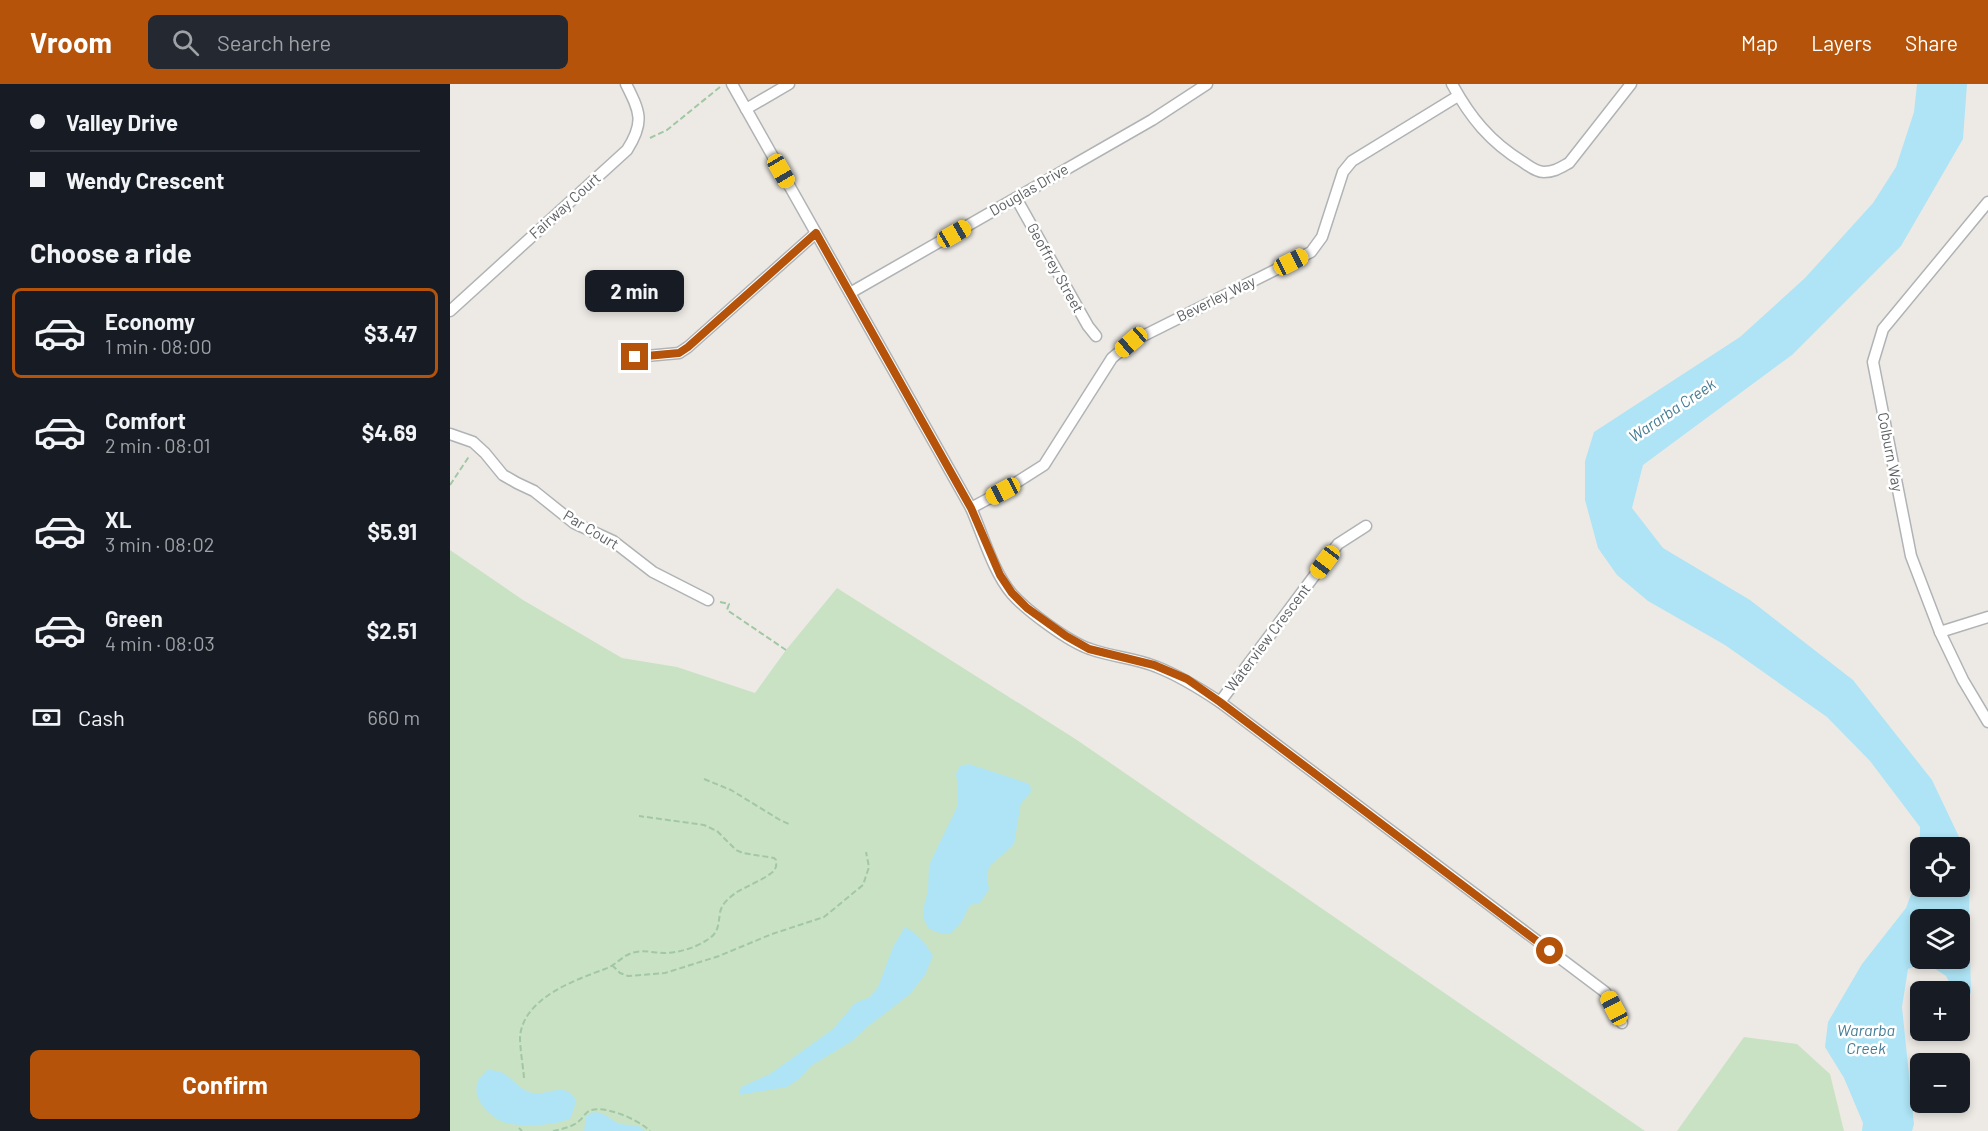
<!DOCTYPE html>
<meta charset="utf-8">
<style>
:root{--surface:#171b24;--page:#242831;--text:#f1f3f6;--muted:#9ea1a6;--line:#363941;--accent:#b45309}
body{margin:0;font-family:Barlow,sans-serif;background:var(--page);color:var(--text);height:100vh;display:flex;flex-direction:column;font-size:22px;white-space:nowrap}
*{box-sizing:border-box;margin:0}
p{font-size:20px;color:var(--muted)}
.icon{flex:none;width:33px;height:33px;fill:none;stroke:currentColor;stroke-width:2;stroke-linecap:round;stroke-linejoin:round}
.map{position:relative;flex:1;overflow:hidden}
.panel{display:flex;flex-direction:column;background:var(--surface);width:450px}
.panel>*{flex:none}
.top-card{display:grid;align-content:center;height:132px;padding:0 30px;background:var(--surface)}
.controls{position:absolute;left:1460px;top:753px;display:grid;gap:12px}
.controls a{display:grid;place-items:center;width:60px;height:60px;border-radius:9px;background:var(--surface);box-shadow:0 3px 9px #0003;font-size:30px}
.end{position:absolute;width:27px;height:27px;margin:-14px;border:8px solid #b45309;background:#fff;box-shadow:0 0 0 3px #fff}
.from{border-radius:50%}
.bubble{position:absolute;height:42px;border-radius:9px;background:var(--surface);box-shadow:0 3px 9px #0003;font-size:20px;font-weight:700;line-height:42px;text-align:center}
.car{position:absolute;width:18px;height:36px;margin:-18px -9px;border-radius:8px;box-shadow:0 0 4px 2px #0007;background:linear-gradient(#f5c518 24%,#345 0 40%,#f5c518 0 76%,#345 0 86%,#f5c518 0)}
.top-card b{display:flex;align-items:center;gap:21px;height:57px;font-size:22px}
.top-card b+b{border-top:2px solid var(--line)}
.top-card i{width:15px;height:15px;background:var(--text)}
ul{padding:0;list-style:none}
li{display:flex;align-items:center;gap:18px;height:90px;margin:0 12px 9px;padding:0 18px;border:3px solid transparent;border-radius:9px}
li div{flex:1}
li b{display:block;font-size:22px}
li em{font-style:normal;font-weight:700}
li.selected{border-color:var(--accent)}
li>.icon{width:54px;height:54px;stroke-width:1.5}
h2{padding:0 30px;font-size:27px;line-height:72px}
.pay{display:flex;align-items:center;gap:15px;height:66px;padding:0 30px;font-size:22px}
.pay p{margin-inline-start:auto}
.primary-button{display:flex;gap:12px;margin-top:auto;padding:12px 30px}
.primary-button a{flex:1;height:69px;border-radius:9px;background:var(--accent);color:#fff;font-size:24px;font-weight:700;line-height:69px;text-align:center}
header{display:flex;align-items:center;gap:36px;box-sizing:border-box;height:84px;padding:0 30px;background:var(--accent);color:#fff}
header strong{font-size:28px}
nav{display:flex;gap:33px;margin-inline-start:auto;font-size:21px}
.search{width:420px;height:54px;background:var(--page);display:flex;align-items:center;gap:15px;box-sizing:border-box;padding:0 21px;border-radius:9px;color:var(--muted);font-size:22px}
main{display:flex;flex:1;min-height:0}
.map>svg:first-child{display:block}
</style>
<header>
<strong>Vroom</strong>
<div class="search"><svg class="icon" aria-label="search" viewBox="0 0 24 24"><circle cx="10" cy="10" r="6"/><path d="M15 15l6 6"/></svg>Search here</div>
<nav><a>Map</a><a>Layers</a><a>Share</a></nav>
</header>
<main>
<section class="panel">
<div class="top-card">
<b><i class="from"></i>Valley Drive</b>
<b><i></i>Wendy Crescent</b>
</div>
<h2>Choose a ride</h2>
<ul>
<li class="selected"><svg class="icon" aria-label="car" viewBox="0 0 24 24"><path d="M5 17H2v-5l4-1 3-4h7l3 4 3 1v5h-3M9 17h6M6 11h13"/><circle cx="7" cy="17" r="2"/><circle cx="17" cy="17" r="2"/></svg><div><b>Economy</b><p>1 min · 08:00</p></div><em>$3.47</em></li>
<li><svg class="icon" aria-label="car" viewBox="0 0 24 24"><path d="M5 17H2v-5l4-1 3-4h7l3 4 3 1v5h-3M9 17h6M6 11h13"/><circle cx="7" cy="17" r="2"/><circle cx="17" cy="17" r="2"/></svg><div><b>Comfort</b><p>2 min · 08:01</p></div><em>$4.69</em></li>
<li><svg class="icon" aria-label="car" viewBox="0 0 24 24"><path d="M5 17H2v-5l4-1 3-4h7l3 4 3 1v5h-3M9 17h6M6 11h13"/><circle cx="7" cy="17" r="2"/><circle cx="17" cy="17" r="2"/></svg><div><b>XL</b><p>3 min · 08:02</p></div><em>$5.91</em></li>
<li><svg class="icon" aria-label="car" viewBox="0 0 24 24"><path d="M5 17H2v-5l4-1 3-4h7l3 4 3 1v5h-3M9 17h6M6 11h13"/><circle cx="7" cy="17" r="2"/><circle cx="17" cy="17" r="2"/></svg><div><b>Green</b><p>4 min · 08:03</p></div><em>$2.51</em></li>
</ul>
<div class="pay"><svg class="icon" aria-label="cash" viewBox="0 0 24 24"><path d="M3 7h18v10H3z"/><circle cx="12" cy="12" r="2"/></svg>Cash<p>660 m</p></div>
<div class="primary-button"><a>Confirm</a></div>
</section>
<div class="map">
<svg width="1538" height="1047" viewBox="0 0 1538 1047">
<rect width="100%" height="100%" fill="#edeae5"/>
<g fill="#cae2c4">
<polygon points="0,466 73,516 172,574 227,583 305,609 336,566 387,504 627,656 1195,1047 0,1047"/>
<polygon points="1294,953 1347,960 1380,990 1394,1047 1227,1047"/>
</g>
<g fill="#aee4f5" fill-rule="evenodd">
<path d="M1467,0h50l-4,55 -62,107 -109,109 -149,110 -11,43 31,40 87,52 103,80 79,100 38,80 -1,62 2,70 -3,8 -9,-4v-4l-5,-1 -8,-15 -20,-13 -18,6 -6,38 12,117 -2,7h-50l1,-8 -19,-45 -19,-31 3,-25 34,-58 44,-56 13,-35 1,-46 -50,-66 -43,-44 -102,-72 -77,-44 -31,-26 -19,-27 -13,-48v-39l9,-29 146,-95 65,-59 68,-75 23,-36 18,-55zM1470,764h39v38h-39zM1470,836h39v38h-39z"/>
<polygon points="519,680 580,700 581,708 571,719 564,760 539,783 537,794 539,805 530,819 520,821 511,839 500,850 492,850 479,845 473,834 474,822 478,807 479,781 507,723 508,704 506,690 510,682"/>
<path d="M455,843c15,9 20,15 28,29l-8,19 -15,19 -44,34 -14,13 -41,25 -12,13 -12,8 -48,8 2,-8 29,-13 63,-45 22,-26 15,-6 8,-10 15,-40z"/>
<path d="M37,986c24,-1 27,19 46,23 14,3 33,-13 43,8l-5,17c-12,7 -46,9 -60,6 -17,-2 -41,-24 -33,-43 2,-4 6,-7 9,-11z"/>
<path d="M144,1028c16,2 16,9 27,12 10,2 17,-1 24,7h-61l2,-15z"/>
</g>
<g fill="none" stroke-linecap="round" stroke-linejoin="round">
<defs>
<g id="street">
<path d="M282,0l239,424c12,27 22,64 41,86 15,17 57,48 78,55 22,8 46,9 67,18 23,9 42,21 63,35l385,290 17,31"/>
<path d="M1002,0c18,33 38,58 71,78 6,4 13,10 21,10 10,0 16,-4 25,-9l62,-79"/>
<polyline points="296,25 339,0"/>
<polyline points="566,114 638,242 646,252"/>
<polyline points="1538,118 1433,245 1423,278 1461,472 1490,548 1513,596 1538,638"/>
<polyline points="400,209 702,36 757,0"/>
<path d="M0,227l177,-161c18,-28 13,-38 -1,-66"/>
<polyline points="185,273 229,269 238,263 366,149"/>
<polyline points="0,350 23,358 35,369 53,391 67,399 84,407 124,439 163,457 203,488 258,516"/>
<polyline points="521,424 553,407 594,381 662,274 681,258 861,168 872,153 893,88 902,77 1008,12"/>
<polyline points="1490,548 1538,533"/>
<polyline points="770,618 888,460 916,442"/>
</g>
</defs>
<use href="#street" stroke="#b0b3b5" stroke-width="13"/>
<g stroke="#a1c7a4" stroke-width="2" stroke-dasharray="6 3" stroke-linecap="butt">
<polyline points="200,54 217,46 270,3"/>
<polyline points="0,401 20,371"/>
<polyline points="270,518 279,520 277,526 336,566"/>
<polyline points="254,695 281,706 330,736 339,740"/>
<polyline points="162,881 170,889 178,892 215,889 269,872 322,850 374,833 413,801 419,783 416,768"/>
<path d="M74,994c-1,-13 -4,-28 -4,-41 3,-39 55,-57 85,-68 12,-4 18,-15 31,-17 9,-2 19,1 28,1 14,0 31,-5 43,-13 12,-7 11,-15 13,-27 1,-9 10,-16 17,-21 8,-5 35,-16 38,-23 2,-3 1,-6 1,-9l-2,-2 -31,-5 -7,-3 -19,-19 -13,-6 -65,-9"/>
<polyline points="69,1044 72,1047"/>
<path d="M103,1047c8,-2 20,-4 26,-10 4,-3 6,-8 10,-10 15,-7 50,9 61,20"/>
</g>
<use href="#street" stroke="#fff" stroke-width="10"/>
</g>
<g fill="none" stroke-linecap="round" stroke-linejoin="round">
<polyline stroke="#b45309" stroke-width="8" points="185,273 229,269 238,263 366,149 521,424 550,491 562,509 577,524 616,552 639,565 704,581 737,595 770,618 1100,867"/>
</g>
<g text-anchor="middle" stroke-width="5" stroke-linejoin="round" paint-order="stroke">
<g font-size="15" fill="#5d6163" stroke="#fff">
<text transform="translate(579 106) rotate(-30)" y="5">Douglas Drive</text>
<text transform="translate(115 122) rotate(-42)" y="5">Fairway Court</text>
<text transform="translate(605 184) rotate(61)" y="5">Geoffrey Street</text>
<text transform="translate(766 215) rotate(-26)" y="5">Beverley Way</text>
<text transform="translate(1440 368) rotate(79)" y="5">Colburn Way</text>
<text transform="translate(141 446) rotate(31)" y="5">Par Court</text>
<text transform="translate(818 554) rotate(-53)" y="5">Waterview Crescent</text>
</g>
<g font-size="16" font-style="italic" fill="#467c94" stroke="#fff">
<text transform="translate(1222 326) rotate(-34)" y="6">Wararba Creek</text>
<text x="1416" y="952">Wararba<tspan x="1416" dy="18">Creek</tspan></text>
</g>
</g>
</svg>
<div class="controls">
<a><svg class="icon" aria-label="locate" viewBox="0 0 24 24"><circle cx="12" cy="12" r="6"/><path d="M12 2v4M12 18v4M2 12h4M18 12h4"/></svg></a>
<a><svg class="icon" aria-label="layers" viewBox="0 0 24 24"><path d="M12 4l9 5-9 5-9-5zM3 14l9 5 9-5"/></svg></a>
<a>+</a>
<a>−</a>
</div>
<i class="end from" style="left:1100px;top:867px"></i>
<i class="end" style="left:185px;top:273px"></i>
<div class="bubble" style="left:135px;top:186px;width:99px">2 min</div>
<i class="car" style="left:331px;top:87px;rotate:150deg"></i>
<i class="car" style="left:504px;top:150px;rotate:60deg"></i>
<i class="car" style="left:841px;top:178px;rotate:63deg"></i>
<i class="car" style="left:681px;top:258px;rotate:229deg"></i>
<i class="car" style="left:553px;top:407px;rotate:242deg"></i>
<i class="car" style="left:875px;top:478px;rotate:217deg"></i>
<i class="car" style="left:1164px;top:924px;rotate:332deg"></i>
</div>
</main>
